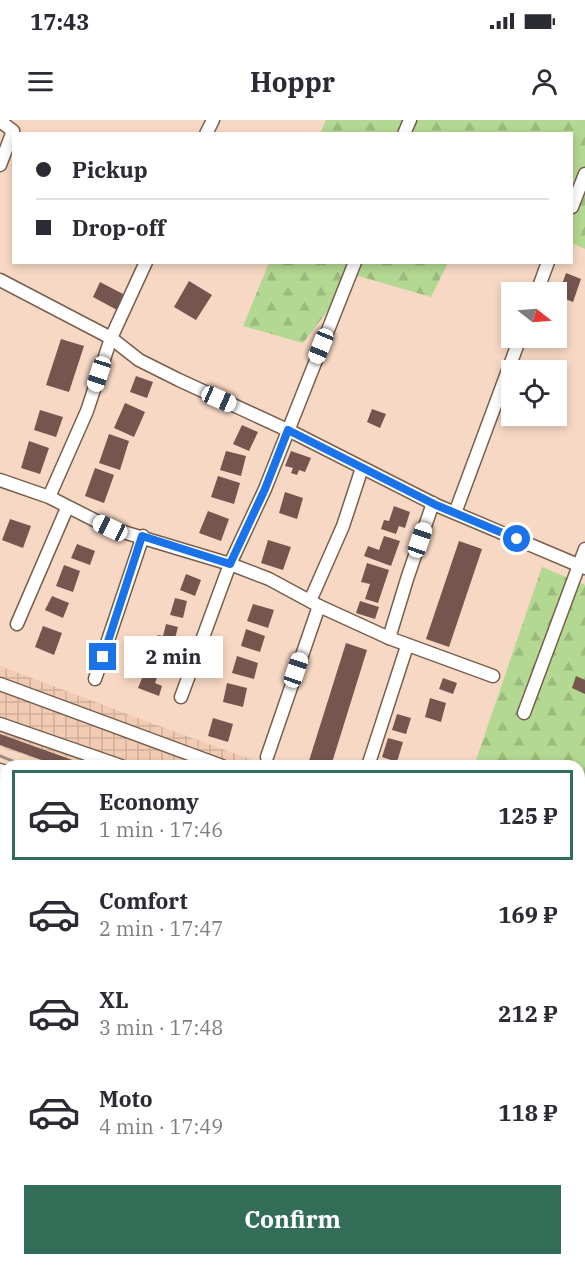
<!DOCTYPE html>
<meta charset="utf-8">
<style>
:root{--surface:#fff;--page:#f7f7f7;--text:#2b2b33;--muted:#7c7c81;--line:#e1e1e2;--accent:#326d58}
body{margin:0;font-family:"IBM Plex Serif",serif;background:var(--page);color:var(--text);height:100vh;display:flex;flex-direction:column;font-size:22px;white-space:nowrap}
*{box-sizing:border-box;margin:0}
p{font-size:20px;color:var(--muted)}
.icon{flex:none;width:33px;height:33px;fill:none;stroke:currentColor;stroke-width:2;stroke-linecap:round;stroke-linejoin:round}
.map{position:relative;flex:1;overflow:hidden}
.side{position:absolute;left:0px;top:640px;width:585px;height:506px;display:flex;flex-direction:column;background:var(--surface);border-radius:18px 18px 0 0;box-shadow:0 3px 9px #0003}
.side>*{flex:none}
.top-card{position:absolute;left:12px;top:12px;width:561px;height:132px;border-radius:0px;box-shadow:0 3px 9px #0003;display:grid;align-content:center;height:132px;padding:0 24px;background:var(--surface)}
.needle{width:39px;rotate:107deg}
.buttons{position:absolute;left:501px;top:162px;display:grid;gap:12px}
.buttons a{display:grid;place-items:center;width:66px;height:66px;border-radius:0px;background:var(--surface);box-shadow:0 3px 9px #0003;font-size:30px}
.end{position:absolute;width:27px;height:27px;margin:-14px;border:8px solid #1a73e8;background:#fff;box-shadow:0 0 0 3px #fff}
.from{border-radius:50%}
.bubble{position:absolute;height:42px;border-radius:0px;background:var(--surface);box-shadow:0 3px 9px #0003;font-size:20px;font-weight:700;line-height:42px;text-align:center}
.car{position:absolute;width:18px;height:36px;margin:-18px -9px;border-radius:8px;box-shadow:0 0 4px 2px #0007;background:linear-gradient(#fff 24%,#345 0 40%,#fff 0 76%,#345 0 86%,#fff 0)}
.top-card b{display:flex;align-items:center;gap:21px;height:57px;font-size:22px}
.top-card b+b{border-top:2px solid var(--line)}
.top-card i{width:15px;height:15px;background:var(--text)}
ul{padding:10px 0 0;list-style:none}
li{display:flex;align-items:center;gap:18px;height:90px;margin:0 12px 9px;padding:0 12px;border:3px solid transparent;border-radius:0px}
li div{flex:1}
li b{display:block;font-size:22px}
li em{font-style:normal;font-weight:700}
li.current{border-color:var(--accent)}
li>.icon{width:54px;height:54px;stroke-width:1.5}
.primary-button{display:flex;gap:12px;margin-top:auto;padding:12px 24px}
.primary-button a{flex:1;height:69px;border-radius:0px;background:var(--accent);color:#fff;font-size:24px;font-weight:700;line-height:69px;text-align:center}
.status{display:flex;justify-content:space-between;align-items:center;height:42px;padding:0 30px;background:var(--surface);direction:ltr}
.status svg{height:16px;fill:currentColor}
header{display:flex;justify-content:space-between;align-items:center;height:78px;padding:0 24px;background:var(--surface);font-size:27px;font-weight:700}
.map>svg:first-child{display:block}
</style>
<div class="status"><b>17:43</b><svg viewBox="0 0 49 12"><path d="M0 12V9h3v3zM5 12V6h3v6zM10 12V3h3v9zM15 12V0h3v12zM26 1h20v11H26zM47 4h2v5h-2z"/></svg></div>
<header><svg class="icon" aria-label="menu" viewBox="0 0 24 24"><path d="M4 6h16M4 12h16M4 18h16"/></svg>Hoppr<svg class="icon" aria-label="person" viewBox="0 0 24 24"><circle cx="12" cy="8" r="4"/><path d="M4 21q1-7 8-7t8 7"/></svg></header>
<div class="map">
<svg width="585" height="1145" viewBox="0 0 585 1145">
<defs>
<pattern id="industrial-grid" width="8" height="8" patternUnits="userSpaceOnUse" patternTransform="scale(1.5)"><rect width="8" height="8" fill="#f1cbb3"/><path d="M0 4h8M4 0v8" fill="none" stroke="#d0af9a"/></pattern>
<pattern id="forest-firs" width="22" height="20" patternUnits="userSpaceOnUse" patternTransform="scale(1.5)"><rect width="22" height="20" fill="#b3d891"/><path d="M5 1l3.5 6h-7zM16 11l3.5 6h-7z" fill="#9bba7d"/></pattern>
</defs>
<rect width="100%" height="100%" fill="#f7d8c4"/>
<polygon fill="url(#industrial-grid)" points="0,546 151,603 269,646 55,646 0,627"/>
<g fill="url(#forest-firs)">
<polygon points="326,0 585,0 585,129 572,123 572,14 320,14"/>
<polygon points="269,143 448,143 431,177 355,155 303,223 243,206"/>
<polygon points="542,447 585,465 585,765 579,763 579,646 474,646"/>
</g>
<g fill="#75564f">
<polygon points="566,153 581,159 573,182 558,176"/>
<polygon points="189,161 212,175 196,200 174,187"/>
<polygon points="100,162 125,175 117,190 93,177"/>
<polygon points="61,219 84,226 69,272 46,265"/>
<polygon points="136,256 153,262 147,278 130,272"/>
<polygon points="125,283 145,292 134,317 114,308"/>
<polygon points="372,289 386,294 380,308 367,302"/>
<polygon points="40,290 63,297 56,317 34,310"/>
<polygon points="242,305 258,312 249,331 233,324"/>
<polygon points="109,314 129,321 120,350 99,343"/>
<polygon points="29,321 49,328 40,354 21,348"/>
<polygon points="226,331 246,336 241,356 220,350"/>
<polygon points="291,331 311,338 305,352 299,350 297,355 291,353 293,348 285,346"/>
<polygon points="95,348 114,355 104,383 85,376"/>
<polygon points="218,356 240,363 234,384 211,377"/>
<polygon points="285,372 303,378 297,399 279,393"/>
<polygon points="394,386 410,392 405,408 399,406 396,414 381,409 384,400 389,401"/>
<polygon points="208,391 229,399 221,421 199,413"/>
<polygon points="10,399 31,406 23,428 2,420"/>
<polygon points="384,416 400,421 391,446 364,436 368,426 379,430"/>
<polygon points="268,420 291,427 283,450 261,443"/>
<polygon points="459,421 482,429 449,527 426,519"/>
<polygon points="77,424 95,431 90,445 71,438"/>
<polygon points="367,443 389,450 378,483 365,479 370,464 361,462"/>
<polygon points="64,445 80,451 73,472 56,466"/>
<polygon points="186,454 201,460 195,476 180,470"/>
<polygon points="52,476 69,483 63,498 45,490"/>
<polygon points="175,478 187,481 183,498 170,495"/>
<polygon points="360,481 379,487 375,499 356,493"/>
<polygon points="253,484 274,490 268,508 247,501"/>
<polygon points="166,504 178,507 175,518 180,519 177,530 156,524 158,515 163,516"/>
<polygon points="43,506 62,513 54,535 35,527"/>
<polygon points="246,509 265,516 260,532 241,526"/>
<polygon points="346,523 367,530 331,646 316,646 308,644"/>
<polygon points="157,528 176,535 171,550 151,543"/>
<polygon points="237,536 258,543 254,559 232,553"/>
<polygon points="146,548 159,553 155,563 162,566 159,576 138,568"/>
<polygon points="576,556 585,560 585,574 572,568"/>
<polygon points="443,558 457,563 453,574 439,569"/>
<polygon points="227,563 247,568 243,587 223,582"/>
<polygon points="430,578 446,583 441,602 425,597"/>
<polygon points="397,594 411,598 406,614 392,610"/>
<polygon points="213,598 233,604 228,622 208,616"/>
<polygon points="0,614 89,646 58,646 0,625"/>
<polygon points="388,618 403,622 397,642 382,637"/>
<polygon points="0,917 6,919 5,935 0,933"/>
<polygon points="580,953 585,954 585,971 579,970"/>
<polygon points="246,1140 269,1140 267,1145 254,1145 245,1142"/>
</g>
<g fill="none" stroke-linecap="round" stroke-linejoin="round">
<defs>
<g id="minor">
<polyline points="0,1 13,11 0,45"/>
<polyline points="206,14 213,0"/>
<polyline points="404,14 410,0"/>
<polyline points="572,87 585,54"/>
<polyline points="0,160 111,218 139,240 179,260 296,314 436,385 585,448"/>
<polyline points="537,172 548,142"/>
<polyline points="0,360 49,377 110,408 230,444 269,459 319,486 389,518 493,556"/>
<polyline points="49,377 87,291 111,218 146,142"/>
<polyline points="455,393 520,218"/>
<polyline points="310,481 343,406 362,348"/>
<polyline points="17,504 67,388"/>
<polyline points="389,518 408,456 433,383"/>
<polyline points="95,559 143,416"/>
<polyline points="0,564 222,646"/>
<polyline points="181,577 230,444 265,369 355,142"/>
<polyline points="524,593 585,429"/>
<polyline points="0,604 121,646"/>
<polyline points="267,637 319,486"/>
<polyline points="368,646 407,526"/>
<polyline points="0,650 6,652"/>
<polyline points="0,790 6,791"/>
<polyline points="579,845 585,847"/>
<polyline points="0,905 6,907"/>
<polyline points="579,936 585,937"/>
<polyline points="0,1028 6,1030"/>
<polyline points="579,1072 585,1074"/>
<polyline points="316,1140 330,1145"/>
<polyline points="305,1145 306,1140"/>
</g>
</defs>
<use href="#minor" stroke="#785e4c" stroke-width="15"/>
<use href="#minor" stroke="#fff" stroke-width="12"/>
<g stroke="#a18b7d" stroke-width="3">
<polyline points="0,636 25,646"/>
<polyline points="579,816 585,818"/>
</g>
</g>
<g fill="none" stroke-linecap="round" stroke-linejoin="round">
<polyline stroke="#1a73e8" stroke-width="8" points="103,537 142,416 230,444 265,369 288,310 436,385 517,419"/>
</g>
</svg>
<div class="buttons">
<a><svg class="needle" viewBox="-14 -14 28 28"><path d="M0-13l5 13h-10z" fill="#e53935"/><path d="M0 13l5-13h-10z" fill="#7c7c81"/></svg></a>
<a><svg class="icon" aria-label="locate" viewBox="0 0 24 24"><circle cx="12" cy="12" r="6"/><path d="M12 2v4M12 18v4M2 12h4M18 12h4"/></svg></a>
</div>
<i class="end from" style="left:517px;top:419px"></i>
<i class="end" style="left:103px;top:537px"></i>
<div class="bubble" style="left:124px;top:516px;width:99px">2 min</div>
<i class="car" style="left:321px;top:226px;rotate:202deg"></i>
<i class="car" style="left:99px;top:254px;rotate:198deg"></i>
<i class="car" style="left:219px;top:279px;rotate:114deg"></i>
<i class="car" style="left:110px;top:408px;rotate:295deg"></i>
<i class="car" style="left:420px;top:420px;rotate:19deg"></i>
<i class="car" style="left:296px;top:550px;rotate:19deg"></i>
<div class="top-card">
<b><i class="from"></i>Pickup</b>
<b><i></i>Drop-off</b>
</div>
<section class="side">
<ul>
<li class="current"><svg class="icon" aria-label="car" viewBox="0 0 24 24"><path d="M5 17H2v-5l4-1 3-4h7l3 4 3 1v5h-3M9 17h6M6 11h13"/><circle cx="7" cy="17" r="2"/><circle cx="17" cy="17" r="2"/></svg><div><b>Economy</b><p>1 min · 17:46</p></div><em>125 ₽</em></li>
<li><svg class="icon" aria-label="car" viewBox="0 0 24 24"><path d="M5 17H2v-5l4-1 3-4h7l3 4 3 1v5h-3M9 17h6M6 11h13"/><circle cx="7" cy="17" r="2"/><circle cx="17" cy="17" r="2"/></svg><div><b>Comfort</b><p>2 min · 17:47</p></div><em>169 ₽</em></li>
<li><svg class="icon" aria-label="car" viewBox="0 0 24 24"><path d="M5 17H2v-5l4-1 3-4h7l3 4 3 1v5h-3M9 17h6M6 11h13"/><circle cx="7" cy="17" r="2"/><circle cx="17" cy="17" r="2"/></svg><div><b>XL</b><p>3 min · 17:48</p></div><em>212 ₽</em></li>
<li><svg class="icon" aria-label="car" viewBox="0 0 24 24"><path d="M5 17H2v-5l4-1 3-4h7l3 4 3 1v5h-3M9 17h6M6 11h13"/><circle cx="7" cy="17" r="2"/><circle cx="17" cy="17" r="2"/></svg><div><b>Moto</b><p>4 min · 17:49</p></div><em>118 ₽</em></li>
</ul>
<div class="primary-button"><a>Confirm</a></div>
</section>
</div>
